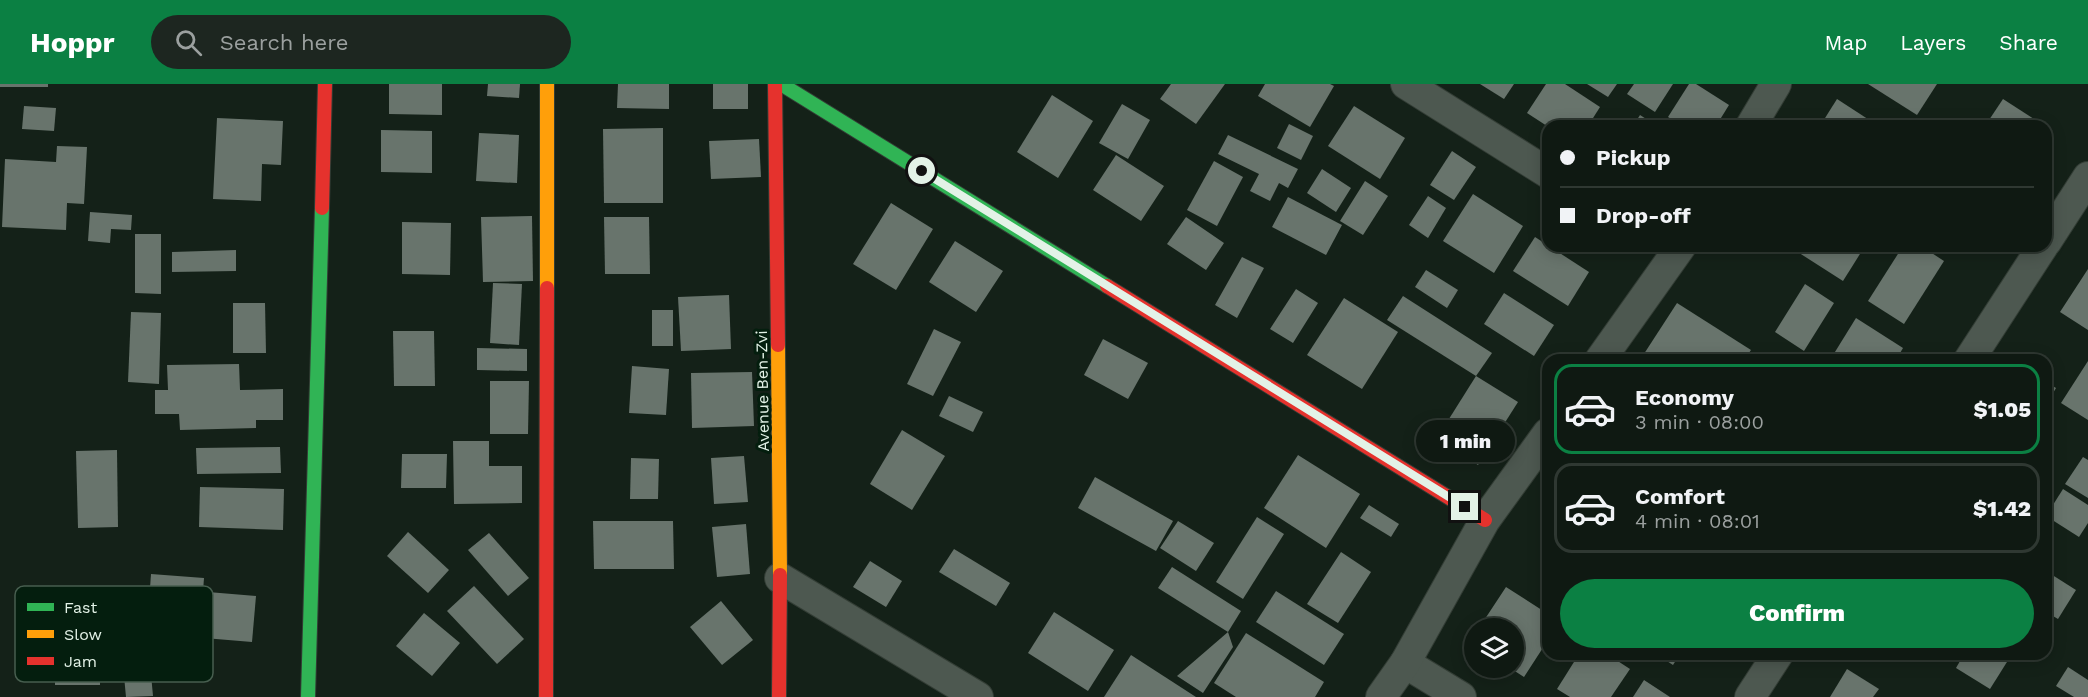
<!DOCTYPE html>
<meta charset="utf-8">
<style>
:root{--surface:#0f1912;--page:#1d2620;--text:#f1f3f6;--muted:#9ba09f;--line:#2f3832;--accent:#0b8043}
body{margin:0;font-family:"Work Sans",sans-serif;background:var(--page);color:var(--text);height:100vh;display:flex;flex-direction:column;font-size:22px;white-space:nowrap}
*{box-sizing:border-box;margin:0}
p{font-size:20px;color:var(--muted)}
.icon{flex:none;width:33px;height:33px;fill:none;stroke:currentColor;stroke-width:2;stroke-linecap:round;stroke-linejoin:round}
.map{position:relative;flex:1;overflow:hidden}
.drawer{position:absolute;left:1542px;top:270px;width:510px;height:306px;display:flex;flex-direction:column;background:var(--surface);border-radius:18px;box-shadow:0 3px 15px #0003,0 0 0 2px var(--line)}
.drawer>*{flex:none}
.top-card{position:absolute;left:1542px;top:36px;width:510px;height:132px;border-radius:18px;box-shadow:0 3px 15px #0003,0 0 0 2px var(--line);display:grid;align-content:center;height:132px;padding:0 18px;background:var(--surface)}
.fabs{position:absolute;left:1464px;top:534px;display:grid;gap:12px}
.fabs a{display:grid;place-items:center;width:60px;height:60px;border-radius:50%;background:var(--surface);box-shadow:0 3px 15px #0003,0 0 0 2px var(--line);font-size:30px}
.end{position:absolute;width:27px;height:27px;margin:-14px;border:8px solid #e3f2e7;background:#111;box-shadow:0 0 0 3px #111}
.from{border-radius:50%}
.bubble{position:absolute;height:42px;border-radius:21px;background:var(--surface);box-shadow:0 3px 15px #0003,0 0 0 2px var(--line);font-size:20px;font-weight:800;line-height:42px;text-align:center}
.top-card b{display:flex;align-items:center;gap:21px;height:57px;font-size:22px}
.top-card b+b{border-top:2px solid var(--line)}
.top-card i{width:15px;height:15px;background:var(--text)}
ul{padding:10px 0 0;list-style:none}
li{display:flex;align-items:center;gap:18px;height:90px;margin:0 12px 9px;padding:0 6px;border:3px solid var(--line);border-radius:18px}
li div{flex:1}
li b{display:block;font-size:22px}
li em{font-style:normal;font-weight:800}
li.current{border-color:var(--accent)}
li>.icon{width:54px;height:54px;stroke-width:1.5}
.action{display:flex;gap:12px;margin-top:auto;padding:12px 18px}
.action a{flex:1;height:69px;border-radius:36px;background:var(--accent);color:#fff;font-size:24px;font-weight:800;line-height:69px;text-align:center}
header{display:flex;align-items:center;gap:36px;box-sizing:border-box;height:84px;padding:0 30px;background:var(--accent);color:#fff}
header strong{font-size:28px}
nav{display:flex;gap:33px;margin-inline-start:auto;font-size:21px}
.search{width:420px;height:54px;background:var(--page);display:flex;align-items:center;gap:15px;box-sizing:border-box;padding:0 21px;border-radius:33px;color:var(--muted);font-size:22px}
.map>svg:first-child{display:block}
</style>
<header>
<strong>Hoppr</strong>
<div class="search"><svg class="icon" aria-label="search" viewBox="0 0 24 24"><circle cx="10" cy="10" r="6"/><path d="M15 15l6 6"/></svg>Search here</div>
<nav><a>Map</a><a>Layers</a><a>Share</a></nav>
</header>
<div class="map">
<svg width="2088" height="613" viewBox="0 0 2088 613">
<rect width="100%" height="100%" fill="#142118"/>
<g fill="#68746c">
<rect x="0" y="0" width="48" height="3"/>
<polygon points="389,0 442,0 442,31 389,30"/>
<polygon points="488,0 520,0 519,14 487,12"/>
<polygon points="618,0 669,0 669,25 617,24"/>
<rect x="713" y="0" width="35" height="25"/>
<polygon points="1171,0 1225,0 1196,40 1160,15"/>
<polygon points="1265,0 1330,0 1334,2 1310,43 1258,12"/>
<polygon points="1480,0 1514,0 1504,15"/>
<polygon points="1546,0 1565,0 1600,23 1588,42 1547,42 1527,29"/>
<polygon points="1587,0 1617,0 1608,13"/>
<polygon points="1634,0 1673,0 1655,28 1627,10"/>
<polygon points="1689,0 1696,0 1729,21 1716,42 1682,42 1668,33"/>
<polygon points="1868,0 1937,0 1917,31"/>
<polygon points="1052,11 1093,37 1058,94 1017,68"/>
<polygon points="1837,15 1877,41 1876,42 1820,42"/>
<polygon points="2003,15 2045,42 1985,42"/>
<polygon points="1122,20 1150,36 1128,75 1099,59"/>
<polygon points="24,22 56,24 54,47 22,45"/>
<polygon points="1354,22 1405,54 1380,95 1328,62"/>
<polygon points="1640,31 1657,42 1633,42"/>
<polygon points="217,34 283,37 281,81 262,80 261,117 213,115"/>
<polygon points="1289,40 1313,52 1301,76 1277,64"/>
<polygon points="663,44 663,119 604,119 603,45"/>
<polygon points="381,46 432,47 432,89 381,88"/>
<polygon points="479,49 519,51 517,99 476,97"/>
<polygon points="1228,51 1298,85 1288,104 1279,99 1270,117 1250,107 1259,90 1218,70"/>
<polygon points="759,55 761,93 711,95 709,57"/>
<polygon points="57,62 87,63 84,120 67,119 66,146 2,143 5,75 56,78"/>
<polygon points="1452,67 1476,83 1454,116 1430,101"/>
<polygon points="1116,71 1164,102 1141,137 1093,106"/>
<polygon points="1214,77 1243,93 1217,142 1187,126"/>
<polygon points="1322,85 1351,104 1336,128 1307,109"/>
<polygon points="1365,97 1388,112 1363,151 1340,137"/>
<polygon points="1473,110 1523,142 1494,189 1443,157"/>
<polygon points="1428,112 1446,124 1428,154 1409,141"/>
<polygon points="1288,113 1342,141 1326,171 1272,143"/>
<polygon points="891,119 933,145 896,206 853,180"/>
<polygon points="90,128 132,131 131,146 111,145 110,159 88,157"/>
<polygon points="532,132 533,197 483,198 481,133"/>
<polygon points="604,133 649,133 650,190 605,190"/>
<polygon points="1186,133 1224,159 1206,186 1167,160"/>
<polygon points="402,138 451,139 450,191 402,190"/>
<polygon points="135,150 161,150 161,210 135,209"/>
<polygon points="1535,153 1589,188 1568,222 1513,187"/>
<polygon points="955,157 1003,187 976,228 929,198"/>
<polygon points="1795,162 1865,162 1843,197 1793,165"/>
<polygon points="1903,162 1921,162 1944,177 1904,240 1868,217"/>
<polygon points="236,166 236,187 172,188 172,168"/>
<polygon points="1242,173 1264,184 1237,234 1215,221"/>
<polygon points="2088,185 2088,246 2060,228"/>
<polygon points="1426,186 1458,206 1447,224 1415,203"/>
<polygon points="493,199 522,200 519,261 490,259"/>
<polygon points="1805,200 1834,219 1804,267 1775,248"/>
<polygon points="1296,205 1318,219 1293,259 1270,245"/>
<polygon points="1504,209 1554,241 1534,272 1484,240"/>
<polygon points="729,211 731,265 681,267 678,213"/>
<polygon points="1403,212 1492,269 1476,292 1387,236"/>
<polygon points="1344,214 1398,248 1362,305 1307,271"/>
<polygon points="233,219 265,219 266,269 233,269"/>
<polygon points="1677,219 1751,266 1744,276 1640,276"/>
<rect x="652" y="226" width="21" height="36"/>
<polygon points="131,228 161,229 159,300 128,298"/>
<polygon points="1856,234 1903,264 1896,276 1830,276"/>
<polygon points="934,245 961,258 933,312 907,300"/>
<polygon points="393,247 434,247 435,302 394,302"/>
<polygon points="1103,255 1148,279 1128,315 1084,291"/>
<polygon points="477,264 527,265 527,287 477,286"/>
<polygon points="2088,277 2088,336 2061,319"/>
<polygon points="239,280 240,306 283,305 283,336 256,336 256,344 180,346 179,330 155,330 155,306 168,306 167,281"/>
<polygon points="632,282 669,285 666,331 629,329"/>
<polygon points="752,288 754,342 692,344 691,289"/>
<polygon points="1476,292 1518,318 1478,381 1437,354"/>
<polygon points="490,297 529,297 528,350 490,350"/>
<polygon points="2046,298 2056,304 2046,321"/>
<polygon points="949,312 983,328 973,348 939,332"/>
<polygon points="902,346 945,372 912,426 870,400"/>
<polygon points="453,357 489,357 489,382 522,382 522,419 454,420"/>
<polygon points="280,363 281,389 197,390 196,364"/>
<polygon points="117,366 118,443 78,444 76,367"/>
<polygon points="402,370 447,370 446,404 401,404"/>
<polygon points="1298,371 1360,410 1326,464 1264,424"/>
<polygon points="744,372 748,418 714,420 711,374"/>
<polygon points="2083,373 2088,376 2088,414 2065,400"/>
<polygon points="631,374 659,375 658,415 630,415"/>
<polygon points="1095,393 1173,437 1156,467 1078,424"/>
<polygon points="200,403 284,405 283,446 199,443"/>
<polygon points="2063,405 2088,421 2088,439 2079,453 2046,432"/>
<polygon points="1369,421 1399,440 1391,453 1360,434"/>
<polygon points="1257,433 1284,450 1243,515 1216,498"/>
<polygon points="593,437 673,437 674,485 594,485"/>
<polygon points="1178,437 1214,459 1196,487 1160,464"/>
<polygon points="746,440 750,490 717,493 712,443"/>
<polygon points="408,448 449,486 428,509 387,472"/>
<polygon points="489,449 529,494 508,512 468,466"/>
<polygon points="954,465 1010,499 996,522 939,488"/>
<polygon points="1341,468 1371,488 1338,539 1307,520"/>
<polygon points="870,477 902,497 886,523 853,503"/>
<polygon points="1172,483 1241,527 1228,548 1158,504"/>
<polygon points="2046,487 2076,506 2058,535 2046,528"/>
<polygon points="151,490 204,494 201,535 148,532"/>
<polygon points="474,502 524,555 497,580 447,527"/>
<polygon points="1506,503 1548,530 1548,556 1524,593 1510,584 1514,584 1514,544 1479,544"/>
<polygon points="1276,507 1344,550 1324,581 1256,538"/>
<polygon points="208,508 256,512 252,558 204,554"/>
<polygon points="721,517 753,556 722,581 690,543"/>
<polygon points="1054,528 1114,566 1088,607 1028,569"/>
<polygon points="424,529 460,559 432,592 396,562"/>
<rect x="55" y="544" width="45" height="57"/>
<polygon points="147,547 153,612 126,613 120,550"/>
<polygon points="1228,548 1233,563 1203,609 1177,592"/>
<polygon points="1246,549 1324,598 1315,613 1236,613 1214,599"/>
<polygon points="1579,570 1607,570 1630,585 1611,613 1570,613 1557,605"/>
<polygon points="1656,570 1680,570 1673,581"/>
<polygon points="1964,570 2012,570 1990,605 1956,584"/>
<polygon points="1131,571 1196,613 1104,613"/>
<polygon points="2068,583 2088,596 2088,613 2074,613 2056,602"/>
<polygon points="1847,585 1879,605 1873,613 1830,613"/>
<polygon points="1644,596 1670,613 1633,613"/>
</g>
<g fill="none" stroke-linecap="round" stroke-linejoin="round">
<defs>
<g id="street">
<polyline points="1406,0 1548,89"/>
<polyline points="1751,42 1776,0"/>
<polyline points="2046,158 2088,93"/>
<polyline points="1600,276 1681,162"/>
<polyline points="1969,276 2043,162"/>
<polyline points="780,494 978,613"/>
<polyline points="1405,579 1461,613"/>
<polyline points="1381,613 1405,579 1485,436 1548,349"/>
<polyline points="1750,613 1778,570"/>
</g>
<g id="fast">
<polyline points="781,0 1107,202"/>
<polyline points="308,613 322,124"/>
</g>
<g id="slow">
<polyline points="547,204 547,0"/>
<polyline points="778,261 780,491"/>
</g>
<g id="jam">
<polyline points="775,0 778,261"/>
<polyline points="322,124 325,0"/>
<polyline points="1107,202 1485,436"/>
<polyline points="546,613 547,204"/>
<polyline points="779,613 780,491"/>
</g>
</defs>
<use href="#street" stroke="#333d35" stroke-width="32"/>
<use href="#fast" stroke="#333d35" stroke-width="16"/>
<use href="#slow" stroke="#333d35" stroke-width="16"/>
<use href="#jam" stroke="#333d35" stroke-width="16"/>
<use href="#street" stroke="#4d5850" stroke-width="30"/>
<use href="#fast" stroke="#30b455" stroke-width="14"/>
<use href="#slow" stroke="#ff9f0a" stroke-width="14"/>
<use href="#jam" stroke="#e5322d" stroke-width="14"/>
</g>
<g fill="none" stroke-linecap="round" stroke-linejoin="round">
<polyline stroke="#e3f2e7" stroke-width="8" points="922,87 1465,423"/>
</g>
<g text-anchor="middle" stroke-width="6" stroke-linejoin="round" paint-order="stroke">
<g font-size="16" fill="#e3f2e7" stroke="#041e0e">
<text transform="translate(762 307) rotate(-91)" y="6">Avenue Ben-Zvi</text>
</g>
</g>
<rect x="15" y="502" width="198" height="96" rx="9" fill="#041e0e" stroke="#475e4f" stroke-width="1.5"/>
<rect x="27" y="519" width="27" height="8" fill="#30b455"/>
<rect x="27" y="546" width="27" height="8" fill="#ff9f0a"/>
<rect x="27" y="573" width="27" height="8" fill="#e5322d"/>
<g font-size="16" fill="#e3f2e7">
<text x="64" y="529">Fast</text>
<text x="64" y="556">Slow</text>
<text x="64" y="583">Jam</text>
</g>
</svg>
<div class="fabs">
<a><svg class="icon" aria-label="layers" viewBox="0 0 24 24"><path d="M12 4l9 5-9 5-9-5zM3 14l9 5 9-5"/></svg></a>
</div>
<i class="end from" style="left:922px;top:87px"></i>
<i class="end" style="left:1465px;top:423px"></i>
<div class="bubble" style="left:1416px;top:336px;width:99px">1 min</div>
<div class="top-card">
<b><i class="from"></i>Pickup</b>
<b><i></i>Drop-off</b>
</div>
<section class="drawer">
<ul>
<li class="current"><svg class="icon" aria-label="car" viewBox="0 0 24 24"><path d="M5 17H2v-5l4-1 3-4h7l3 4 3 1v5h-3M9 17h6M6 11h13"/><circle cx="7" cy="17" r="2"/><circle cx="17" cy="17" r="2"/></svg><div><b>Economy</b><p>3 min · 08:00</p></div><em>$1.05</em></li>
<li><svg class="icon" aria-label="car" viewBox="0 0 24 24"><path d="M5 17H2v-5l4-1 3-4h7l3 4 3 1v5h-3M9 17h6M6 11h13"/><circle cx="7" cy="17" r="2"/><circle cx="17" cy="17" r="2"/></svg><div><b>Comfort</b><p>4 min · 08:01</p></div><em>$1.42</em></li>
</ul>
<div class="action"><a>Confirm</a></div>
</section>
</div>
